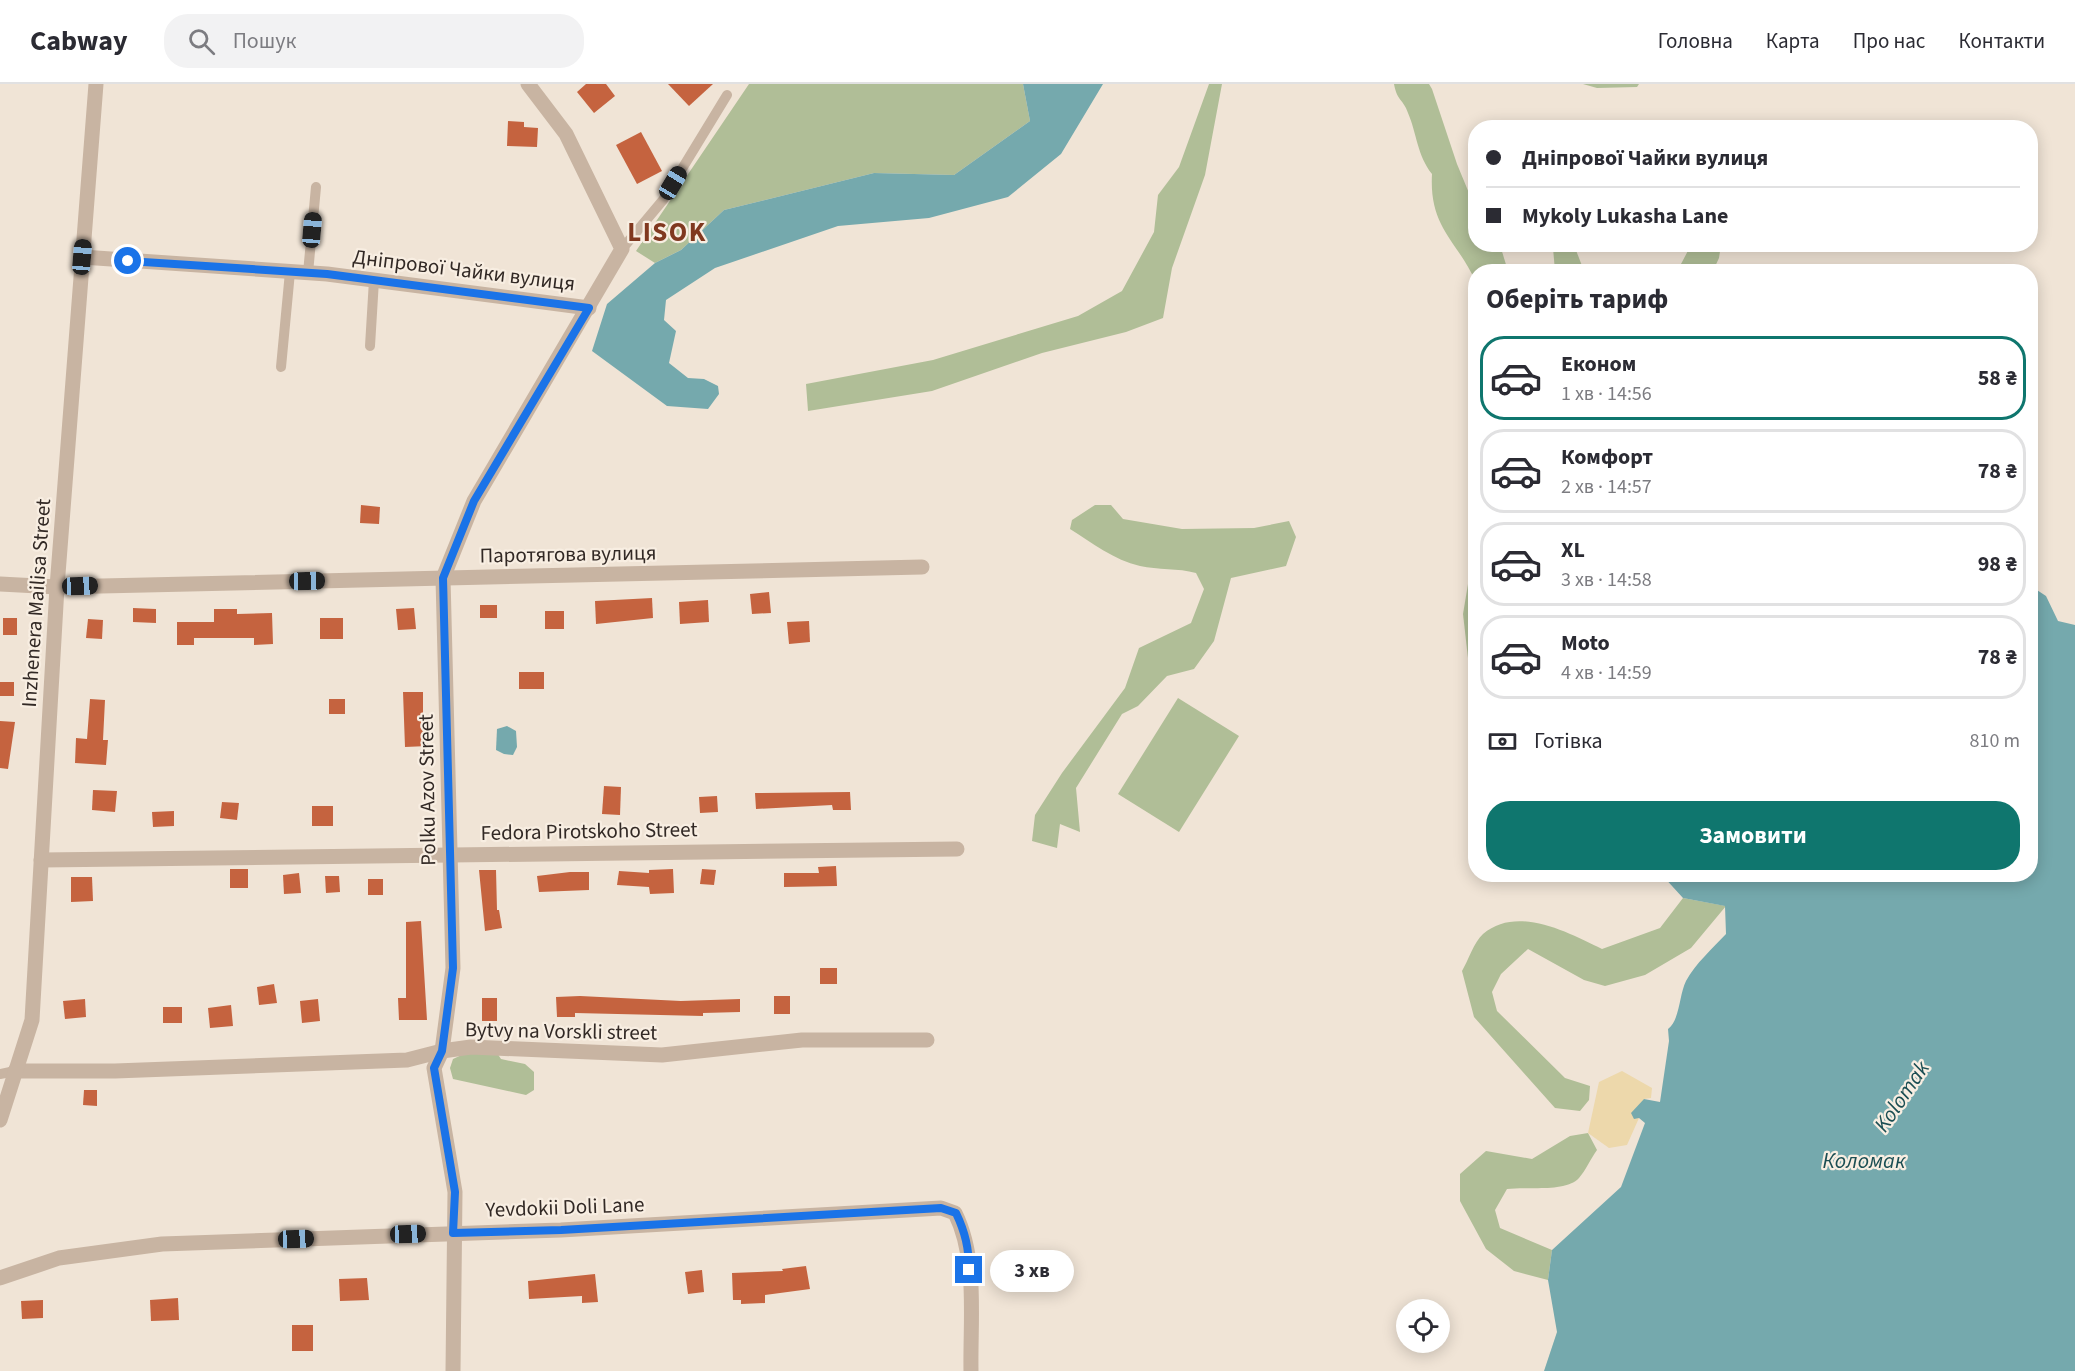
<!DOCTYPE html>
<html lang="uk">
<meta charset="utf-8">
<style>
:root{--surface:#fff;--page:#f2f2f3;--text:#2b2b33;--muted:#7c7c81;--line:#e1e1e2;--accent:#0f766e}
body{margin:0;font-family:"Source Sans 3",sans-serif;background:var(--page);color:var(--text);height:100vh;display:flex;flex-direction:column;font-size:22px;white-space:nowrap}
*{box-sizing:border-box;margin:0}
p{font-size:20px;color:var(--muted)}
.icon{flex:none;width:33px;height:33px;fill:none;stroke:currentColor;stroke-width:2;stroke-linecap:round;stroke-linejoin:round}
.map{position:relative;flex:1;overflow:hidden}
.sheet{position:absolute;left:1468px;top:180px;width:570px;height:618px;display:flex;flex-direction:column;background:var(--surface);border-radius:24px;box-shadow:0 3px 15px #0003}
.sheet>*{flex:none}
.banner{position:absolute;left:1468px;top:36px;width:570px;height:132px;border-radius:24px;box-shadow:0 3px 15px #0003;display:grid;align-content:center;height:132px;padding:0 18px;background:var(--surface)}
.buttons{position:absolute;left:1396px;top:1215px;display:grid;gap:12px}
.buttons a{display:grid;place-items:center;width:54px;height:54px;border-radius:50%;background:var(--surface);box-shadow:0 3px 15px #0003;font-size:30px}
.end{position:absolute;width:27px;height:27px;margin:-14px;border:8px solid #1a73e8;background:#fff;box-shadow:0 0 0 3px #fff}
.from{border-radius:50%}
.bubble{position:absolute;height:42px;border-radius:21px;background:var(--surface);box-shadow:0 3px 15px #0003;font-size:20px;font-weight:700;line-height:42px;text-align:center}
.car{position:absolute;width:18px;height:36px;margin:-18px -9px;border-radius:8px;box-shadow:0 0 4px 2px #0007;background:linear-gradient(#222 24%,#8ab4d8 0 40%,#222 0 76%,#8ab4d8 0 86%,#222 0)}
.banner b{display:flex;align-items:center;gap:21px;height:57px;font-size:22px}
.banner b+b{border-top:2px solid var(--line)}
.banner i{width:15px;height:15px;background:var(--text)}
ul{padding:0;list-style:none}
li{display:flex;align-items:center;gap:18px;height:84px;margin:0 12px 9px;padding:0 6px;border:3px solid var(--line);border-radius:24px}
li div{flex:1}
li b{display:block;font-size:22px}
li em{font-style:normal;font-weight:700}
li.active{border-color:var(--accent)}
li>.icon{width:54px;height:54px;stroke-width:1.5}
h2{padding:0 18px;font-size:27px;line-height:72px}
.pay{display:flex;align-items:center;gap:15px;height:66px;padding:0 18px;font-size:22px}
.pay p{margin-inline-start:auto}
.action{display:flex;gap:12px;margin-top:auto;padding:12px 18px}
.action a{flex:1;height:69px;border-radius:24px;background:var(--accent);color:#fff;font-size:24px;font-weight:700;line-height:69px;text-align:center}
header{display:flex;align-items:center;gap:36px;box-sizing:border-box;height:84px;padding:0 30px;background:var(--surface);border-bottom:2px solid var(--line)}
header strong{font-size:28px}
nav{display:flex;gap:33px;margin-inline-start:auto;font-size:21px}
.search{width:420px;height:54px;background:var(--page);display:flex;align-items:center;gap:15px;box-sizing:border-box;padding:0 21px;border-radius:24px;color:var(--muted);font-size:22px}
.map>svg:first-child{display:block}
</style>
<header>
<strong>Cabway</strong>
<div class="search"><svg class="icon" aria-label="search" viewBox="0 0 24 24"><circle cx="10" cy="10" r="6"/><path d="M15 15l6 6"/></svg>Пошук</div>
<nav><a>Головна</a><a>Карта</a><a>Про нас</a><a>Контакти</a></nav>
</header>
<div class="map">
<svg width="2075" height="1287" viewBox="0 0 2075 1287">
<rect width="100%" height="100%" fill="#f0e4d6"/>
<g fill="#b0be97">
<polygon points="749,0 1023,0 1030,37 954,91 874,89 724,126 681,166 655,179 636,167"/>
<polygon points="1209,0 1222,0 1205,91 1172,184 1163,234 1126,248 1042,269 932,307 808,327 806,300 933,276 1078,232 1122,207 1154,148 1158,111 1179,83"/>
<path d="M1394,0h35l3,5 25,75 19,46v34l24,1 8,26 -32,1v10c-20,-43 -47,-55 -44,-108 -15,-19 -15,-40 -24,-61 -4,-13 -11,-12 -14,-29z"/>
<polygon points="1583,0 1639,0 1637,3 1597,4"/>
<polygon points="1574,161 1584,187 1555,187 1553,164"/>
<polygon points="1691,161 1721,161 1719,174 1713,187 1673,187 1681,180"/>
<path d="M1095,421h16l12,14 59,10 72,-1 35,-7 7,16 -10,29 -55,12 -17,63 -20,28 -27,7 -29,30 -16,8 -46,74 4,44 -20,-8 -3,24 -25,-7 3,-26 27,-42 63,-85 14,-40 52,-25 13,-34 -8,-16c-18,-5 -38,-3 -56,-7 -26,-6 -48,-23 -70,-37l2,-9z"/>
<polygon points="1476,452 1476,645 1463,530"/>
<polygon points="1178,614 1239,652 1179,748 1118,710"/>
<path d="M1683,814l43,8 -35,42 -46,27 -40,11 -21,-6 -56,-31 -27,25 -9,18 5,19 68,67 25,8 -1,14 -9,11 -25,-3 -81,-91 -12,-46c6,-10 12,-29 21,-37 34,-29 84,-2 119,15l58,-21z"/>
<polygon points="468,968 497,969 501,975 525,980 534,988 534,1006 526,1011 453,995 450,984 453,975"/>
<path d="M1588,1049l9,17c-6,8 -11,20 -18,28 -14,15 -52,8 -72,11l-12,21 5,18 52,22 -4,30 -34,-9 -28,-22 -26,-48v-27l26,-23 46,8 38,-23z"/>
</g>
<polygon fill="#edd8ab" points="1622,987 1652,1004 1651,1014 1644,1015 1639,1034 1627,1061 1609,1064 1588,1049 1599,998"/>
<g fill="#75a9ad">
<polygon points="1023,0 1103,0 1061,70 1008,113 929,134 838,142 715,184 666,216 664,236 676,247 669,279 688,294 704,295 718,302 719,310 708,325 667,322 592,267 607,220 655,179 681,166 724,126 874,89 954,91 1030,37"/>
<path d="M2031,502l15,10 12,25 17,4v746h-531l13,-39 -9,-52 4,-30 69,-63 24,-64 -6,-5 -5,1 -3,-6 13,-14 16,3 9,-61 -1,-12c12,-9 11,-34 18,-48 9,-17 27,-33 40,-47l-1,-28 -42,-8 -21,-23 369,-1z"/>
<polygon points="507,642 516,647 517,663 513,671 504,670 496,666 497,645"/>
</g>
<g fill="#c5633f">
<polygon points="586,0 606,0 615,12 594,29 577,8"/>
<polygon points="668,0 713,0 689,22"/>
<polygon points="508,37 524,38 524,43 538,44 537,63 507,62"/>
<polygon points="641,48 662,87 637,100 616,61"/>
<polygon points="361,421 380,423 379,440 360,439"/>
<polygon points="769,508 771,529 752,530 750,510"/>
<polygon points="652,514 653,534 596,540 595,517"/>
<polygon points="708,516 709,538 680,540 679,518"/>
<rect x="480" y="521" width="17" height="13"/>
<polygon points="133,524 156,525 156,539 133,538"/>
<polygon points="414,524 416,545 398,546 396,525"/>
<polygon points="214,525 237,525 237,530 272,529 273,560 254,561 254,554 194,554 194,561 177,561 177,538 214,538"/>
<rect x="545" y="527" width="19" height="18"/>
<rect x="3" y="534" width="14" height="17"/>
<rect x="320" y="534" width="23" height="21"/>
<polygon points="88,535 103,536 102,555 86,554"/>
<polygon points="809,537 810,558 789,560 787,538"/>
<rect x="519" y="588" width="25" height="17"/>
<rect x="0" y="598" width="14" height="14"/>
<polygon points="403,608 423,608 423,648 428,648 428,662 405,663"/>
<polygon points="90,615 105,616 103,656 108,656 106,681 75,679 76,654 87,655"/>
<rect x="329" y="615" width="16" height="15"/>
<polygon points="0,637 15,638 8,685 0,684"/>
<polygon points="604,702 621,703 620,731 602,730"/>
<polygon points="93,706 117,707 115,728 92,726"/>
<polygon points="850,708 851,726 833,726 832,721 756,725 755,709"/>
<polygon points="717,712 718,728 700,729 699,713"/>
<polygon points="222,718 239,719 237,736 220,734"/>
<rect x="312" y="722" width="21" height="20"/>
<polygon points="174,727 174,742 153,743 152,728"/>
<polygon points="836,782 837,802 784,803 784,789 819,789 818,783"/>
<rect x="230" y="785" width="18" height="19"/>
<polygon points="673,785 674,809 650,810 649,803 617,801 619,787 649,789 649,786"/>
<polygon points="702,785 716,786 714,801 700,800"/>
<polygon points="479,786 496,786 497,826 499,826 502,844 485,847"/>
<polygon points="570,788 589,788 589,806 539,808 537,792"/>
<polygon points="299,789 301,809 284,810 283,791"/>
<polygon points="325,792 339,792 340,808 326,809"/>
<polygon points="71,793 92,793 93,817 71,818"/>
<rect x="368" y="795" width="15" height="16"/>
<polygon points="421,837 427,936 399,936 398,914 406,914 406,838"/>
<rect x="820" y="884" width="17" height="16"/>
<polygon points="274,900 277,919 259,921 257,903"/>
<polygon points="580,912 681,917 740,915 740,928 703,929 703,932 575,929 575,933 557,933 556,913"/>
<rect x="774" y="912" width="16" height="18"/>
<rect x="482" y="914" width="15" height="23"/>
<polygon points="85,915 86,933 65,935 63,917"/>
<polygon points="318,915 320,937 302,939 300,917"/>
<polygon points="231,921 233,942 210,944 208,924"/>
<rect x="163" y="923" width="19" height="16"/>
<polygon points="84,1006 97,1006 97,1022 83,1021"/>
<polygon points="806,1182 810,1205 765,1211 765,1219 741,1220 741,1216 733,1216 732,1189 783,1187 782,1185"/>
<polygon points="702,1186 704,1208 688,1210 685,1188"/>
<polygon points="595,1190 598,1218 582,1219 582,1212 529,1215 528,1197"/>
<polygon points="367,1194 369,1216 340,1217 339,1195"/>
<polygon points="178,1214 179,1236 151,1237 150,1216"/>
<polygon points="43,1216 43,1234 22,1235 21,1217"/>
<rect x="292" y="1241" width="21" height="26"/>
</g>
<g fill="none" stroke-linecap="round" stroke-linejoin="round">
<g stroke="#c8b4a2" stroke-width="10">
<polyline points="622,165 663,116 727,11"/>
<polyline points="308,189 316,103"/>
<polyline points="370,262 374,196"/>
<polyline points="281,283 290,188"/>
<polyline points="0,990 15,987"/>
</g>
<g stroke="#c8b4a2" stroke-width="15">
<polyline points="82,173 327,190 589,224"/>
<polyline points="0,500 57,503 922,483"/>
<polyline points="41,776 957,765"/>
<polyline points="15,987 115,987 407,976 442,967 471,963 662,971 802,956 927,956"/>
<path d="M0,1194l59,-20 103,-14 399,-14 380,-22 14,5c23,46 15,107 16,158"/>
<polyline points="453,1287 455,1108 434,984 442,967 453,884 443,494 474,417 622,165 566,50 528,0"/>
</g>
<polyline stroke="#c8b4a2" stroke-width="15" points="0,1036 32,936 57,503 96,0"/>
</g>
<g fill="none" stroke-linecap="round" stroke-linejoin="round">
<path stroke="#1a73e8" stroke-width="8" d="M128,177l199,13 262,34 -115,193 -31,77 10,390 -11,83 -8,17 21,124 -2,41 108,-3 380,-22 15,5c9,19 13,35 13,57"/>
</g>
<g text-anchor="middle" stroke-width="4.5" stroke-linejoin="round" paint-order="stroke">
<g font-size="21" fill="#322925" stroke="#f8eee2">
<text transform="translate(464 186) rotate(7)" y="7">Дніпрової Чайки вулиця</text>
<text transform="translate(568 470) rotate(-1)" y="7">Паротягова вулиця</text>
<text transform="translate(36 519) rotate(-86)" y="7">Inzhenera Mailisa Street</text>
<text transform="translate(427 706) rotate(-91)" y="7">Polku Azov Street</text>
<text transform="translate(589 747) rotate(-1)" y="7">Fedora Pirotskoho Street</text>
<text transform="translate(561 947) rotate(1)" y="7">Bytvy na Vorskli street</text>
<text transform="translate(565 1123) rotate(-2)" y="7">Yevdokii Doli Lane</text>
</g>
<g font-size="22" font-style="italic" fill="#1b4e53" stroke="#f8eee2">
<text transform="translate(1901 1012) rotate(-56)" y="8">Kolomak</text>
<text x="1864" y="1084">Коломак</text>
</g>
<g font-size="27" font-weight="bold" letter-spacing="1.5" fill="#80381f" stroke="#f8eee2">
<text x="667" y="157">LISOK</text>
</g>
</g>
</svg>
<div class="buttons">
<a><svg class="icon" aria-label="locate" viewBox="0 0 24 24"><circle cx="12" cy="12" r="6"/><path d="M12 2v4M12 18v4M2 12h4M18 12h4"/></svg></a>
</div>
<i class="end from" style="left:128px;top:177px"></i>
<i class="end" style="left:969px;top:1186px"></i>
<div class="bubble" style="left:990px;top:1166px;width:84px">3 хв</div>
<i class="car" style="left:673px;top:99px;rotate:31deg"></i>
<i class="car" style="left:312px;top:146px;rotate:5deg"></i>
<i class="car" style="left:82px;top:173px;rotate:5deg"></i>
<i class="car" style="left:307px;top:497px;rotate:89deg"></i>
<i class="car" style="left:80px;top:502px;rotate:88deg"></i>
<i class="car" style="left:408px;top:1150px;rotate:88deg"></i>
<i class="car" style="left:296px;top:1155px;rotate:88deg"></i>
<div class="banner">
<b><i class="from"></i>Дніпрової Чайки вулиця</b>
<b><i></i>Mykoly Lukasha Lane</b>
</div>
<section class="sheet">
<h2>Оберіть тариф</h2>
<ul>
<li class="active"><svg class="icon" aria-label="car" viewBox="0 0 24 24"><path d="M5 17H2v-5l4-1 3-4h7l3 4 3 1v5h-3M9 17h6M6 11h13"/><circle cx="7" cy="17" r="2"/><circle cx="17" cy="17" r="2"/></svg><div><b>Економ</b><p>1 хв · 14:56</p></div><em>58 ₴</em></li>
<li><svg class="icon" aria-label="car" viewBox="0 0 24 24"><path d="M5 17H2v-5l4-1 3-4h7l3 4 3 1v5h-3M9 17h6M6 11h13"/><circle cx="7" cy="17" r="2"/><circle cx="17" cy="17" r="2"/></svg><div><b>Комфорт</b><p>2 хв · 14:57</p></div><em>78 ₴</em></li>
<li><svg class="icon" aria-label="car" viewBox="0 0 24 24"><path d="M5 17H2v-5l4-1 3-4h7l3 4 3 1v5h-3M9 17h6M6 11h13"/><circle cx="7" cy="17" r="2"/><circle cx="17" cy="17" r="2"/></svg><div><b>XL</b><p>3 хв · 14:58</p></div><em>98 ₴</em></li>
<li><svg class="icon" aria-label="car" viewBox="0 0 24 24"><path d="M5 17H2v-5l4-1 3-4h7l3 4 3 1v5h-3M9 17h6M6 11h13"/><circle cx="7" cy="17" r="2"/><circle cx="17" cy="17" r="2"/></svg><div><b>Moto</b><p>4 хв · 14:59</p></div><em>78 ₴</em></li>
</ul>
<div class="pay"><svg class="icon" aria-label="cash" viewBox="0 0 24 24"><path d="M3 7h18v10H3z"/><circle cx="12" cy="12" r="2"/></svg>Готівка<p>810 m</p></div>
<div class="action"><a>Замовити</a></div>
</section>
</div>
